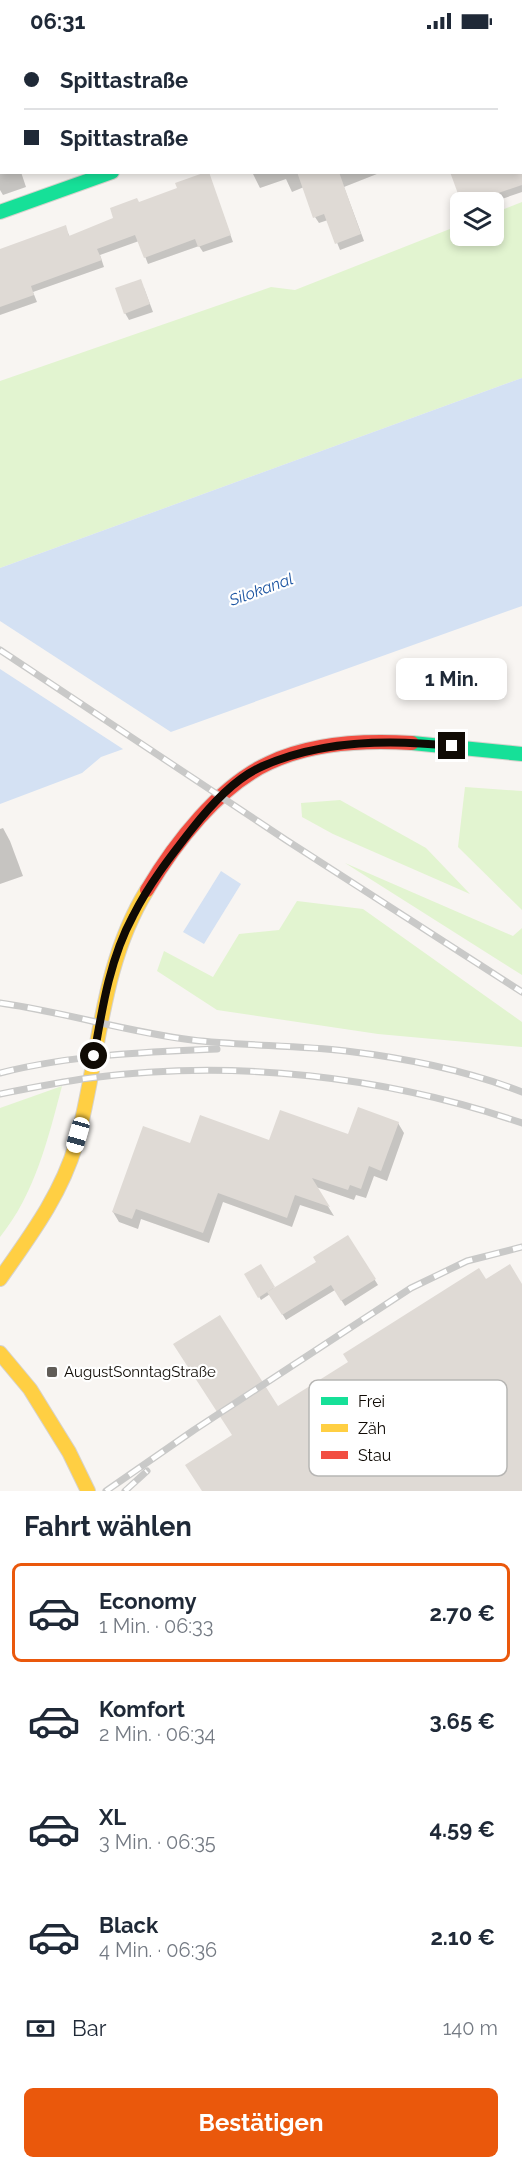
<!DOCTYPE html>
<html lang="de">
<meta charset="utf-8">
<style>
:root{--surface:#fff;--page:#f6f6f7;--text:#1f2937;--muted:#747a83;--line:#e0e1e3;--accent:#ea580c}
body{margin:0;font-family:Raleway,sans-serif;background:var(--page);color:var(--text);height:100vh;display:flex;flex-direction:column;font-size:22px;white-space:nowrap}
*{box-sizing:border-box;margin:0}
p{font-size:20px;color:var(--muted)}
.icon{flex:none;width:33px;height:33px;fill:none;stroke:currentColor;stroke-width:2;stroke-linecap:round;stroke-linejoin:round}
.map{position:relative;height:1449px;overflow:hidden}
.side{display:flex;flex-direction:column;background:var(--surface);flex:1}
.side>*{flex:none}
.banner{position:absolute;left:0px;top:0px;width:522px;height:132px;box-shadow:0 3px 9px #0003;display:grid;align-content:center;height:132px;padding:0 24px;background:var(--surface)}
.tools{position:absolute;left:450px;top:150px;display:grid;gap:12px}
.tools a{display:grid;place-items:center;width:54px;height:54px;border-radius:9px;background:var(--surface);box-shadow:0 3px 9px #0003;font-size:30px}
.end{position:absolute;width:27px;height:27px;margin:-14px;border:8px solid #100b05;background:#fff;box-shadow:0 0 0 3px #fff}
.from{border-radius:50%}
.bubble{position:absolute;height:42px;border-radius:9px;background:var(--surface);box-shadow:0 3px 9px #0003;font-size:20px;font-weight:700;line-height:42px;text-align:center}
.car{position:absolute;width:18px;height:36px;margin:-18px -9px;border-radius:8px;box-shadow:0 0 4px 2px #0007;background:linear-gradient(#fff 24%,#345 0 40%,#fff 0 76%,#345 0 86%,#fff 0)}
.banner b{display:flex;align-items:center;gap:21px;height:57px;font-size:22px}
.banner b+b{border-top:2px solid var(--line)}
.banner i{width:15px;height:15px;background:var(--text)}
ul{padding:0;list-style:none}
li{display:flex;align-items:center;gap:18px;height:99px;margin:0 12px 9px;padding:0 12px;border:3px solid transparent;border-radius:9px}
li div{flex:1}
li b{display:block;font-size:22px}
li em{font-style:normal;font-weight:700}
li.on{border-color:var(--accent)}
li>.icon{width:54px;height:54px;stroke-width:1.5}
h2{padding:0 24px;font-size:27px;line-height:72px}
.pay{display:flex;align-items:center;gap:15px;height:66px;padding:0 24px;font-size:22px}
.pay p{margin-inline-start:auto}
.action{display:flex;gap:12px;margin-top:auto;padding:12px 24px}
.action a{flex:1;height:69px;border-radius:9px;background:var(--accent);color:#fff;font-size:24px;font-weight:700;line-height:69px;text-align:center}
.status{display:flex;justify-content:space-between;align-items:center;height:42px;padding:0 30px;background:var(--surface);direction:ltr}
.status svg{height:16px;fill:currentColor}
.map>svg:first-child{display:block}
</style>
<div class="status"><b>06:31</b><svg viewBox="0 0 49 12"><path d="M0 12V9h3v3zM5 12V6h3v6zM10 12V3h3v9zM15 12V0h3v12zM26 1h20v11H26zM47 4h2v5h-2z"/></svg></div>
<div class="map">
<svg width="522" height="1449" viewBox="0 0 522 1449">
<rect width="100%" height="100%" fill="#f8f5f2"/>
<g fill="#e2f4d0">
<polygon points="522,160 522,336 0,526 0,339 271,245 295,248 460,183 460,194 494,194 494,171"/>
<polygon points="465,745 522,749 522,868 458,805"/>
<polygon points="340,758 426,806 470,852 333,792 302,775 301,761"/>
<polygon points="345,821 513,894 522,886 522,933"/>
<polygon points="297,859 363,867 522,980 522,1005 378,992 217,968 157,929 164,909 213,935 239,892 279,888"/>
<path d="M62,1044c-14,53 -27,108 -62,151v-129z"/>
</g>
<g fill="#d4e1f3">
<polygon points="522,336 522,564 101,715 82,731 0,762 0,526"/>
<polygon points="221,829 241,842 204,902 183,890"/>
</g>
<polygon fill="#f8f5f2" points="0,579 174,692 126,709 0,627"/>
<g fill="#0003">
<polygon points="17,0 68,0 64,2"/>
<polygon points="185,0 286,0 287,2 180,2"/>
<polygon points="352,0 403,0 403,2 353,2"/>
<polygon points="521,59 522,150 493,160 463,160 451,130 520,130"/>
<polygon points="0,73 2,73 2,130 21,130 26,145 3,153 0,148"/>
<polygon points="252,130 382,130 344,145 364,199 340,208 328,178 319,181 315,175 304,145 292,150 286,137 260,146"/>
<polygon points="208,131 233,200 203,210 199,204 148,222 139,199 100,213 104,225 33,250 37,260 0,273 0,208 65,185 70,195 115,176 138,161 179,147"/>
<polygon points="144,246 153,270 129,278 125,271"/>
<polygon points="3,786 10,799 23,834 0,842 0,787"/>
<polygon points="398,1081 404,1091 387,1139 374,1134 366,1156 356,1153 354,1158 316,1145 334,1174 300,1163 292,1185 223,1160 209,1201 141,1177 138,1187 119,1180 113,1170 191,1103 270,1100 349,1094"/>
<polygon points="348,1195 378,1243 345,1264 335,1248 286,1278 270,1252 261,1258 246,1232 260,1224 274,1248 318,1221"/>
</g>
<g fill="#dfdad5">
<polygon points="206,130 209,130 231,193 198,205 195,197 144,216 135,193 97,207 102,218 31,244 34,253 0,265 0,207 66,183 69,194 113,176 110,166 137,156 139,160 177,146 175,141"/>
<polygon points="297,130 339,130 361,192 335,202 324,172 313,176"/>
<polygon points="450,130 522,130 522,143 472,160 461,160"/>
<polygon points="141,237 150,262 124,272 115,246"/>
<polygon points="358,1065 399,1080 381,1129 369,1124 361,1147 350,1143 348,1148 312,1136 330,1165 295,1153 287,1176 218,1151 203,1191 136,1167 132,1177 112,1170 143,1084 190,1101 200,1073 269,1098 280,1068 348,1092"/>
<polygon points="348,1193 376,1237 341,1259 331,1243 282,1273 267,1250 316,1220 313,1215"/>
<polygon points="261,1222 275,1245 258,1256 244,1232"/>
<polygon points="510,1222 522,1242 522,1449 202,1449 185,1423 232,1393 173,1302 220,1273 278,1364 348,1320 343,1312 479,1226 486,1237"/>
</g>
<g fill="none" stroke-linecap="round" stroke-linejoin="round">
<defs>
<g id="street">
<polyline points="149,0 149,2"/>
<polyline points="473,2 477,0"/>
</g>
<g id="fast">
<polyline points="0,170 112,130"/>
<polyline points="412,701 522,712"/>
</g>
<g id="slow">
<path d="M0,1237c30,-43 61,-84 76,-135 24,-86 23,-176 71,-254"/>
<polyline points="0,1311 30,1347 69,1410 88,1449"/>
</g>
<path id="jam" d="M147,848c28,-47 72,-104 122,-127 44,-21 96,-23 143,-20"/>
</defs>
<use href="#street" stroke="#d6d2cc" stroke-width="25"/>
<use href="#fast" stroke="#d6d2cc" stroke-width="16"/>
<use href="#slow" stroke="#d6d2cc" stroke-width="16"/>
<use href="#jam" stroke="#d6d2cc" stroke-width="16"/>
<use href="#street" stroke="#fefefd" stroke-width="22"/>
<use href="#fast" stroke="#16e098" stroke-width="14"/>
<use href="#slow" stroke="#ffcf43" stroke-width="14"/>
<use href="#jam" stroke="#f24e42" stroke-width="14"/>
<defs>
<g id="rail">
<polyline points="0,608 286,798 522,950"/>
<path d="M0,961c64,9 127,29 192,37 51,6 102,5 154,11 59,7 120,19 176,41"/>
<path d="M0,1031c71,-18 144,-21 217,-24"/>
<path d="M0,1052c30,-6 60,-12 90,-16 144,-19 295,-2 432,45"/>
<polyline points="106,1449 194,1388 411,1246 467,1219 522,1205"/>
<polyline points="125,1449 147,1429"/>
</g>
</defs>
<use href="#rail" stroke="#c9c9c8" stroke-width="7"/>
<use href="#rail" stroke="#fff" stroke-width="4.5" stroke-dasharray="14" stroke-linecap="butt"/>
</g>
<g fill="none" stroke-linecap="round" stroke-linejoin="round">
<path stroke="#100b05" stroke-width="8" d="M94,1014c8,-47 16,-98 39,-140 16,-32 37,-59 59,-87 19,-24 43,-51 71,-63 58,-26 126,-27 189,-20"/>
</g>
<rect fill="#615d58" stroke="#fff" stroke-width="2" x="46" y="1324" width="12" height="12" rx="3"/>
<g text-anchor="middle" stroke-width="4.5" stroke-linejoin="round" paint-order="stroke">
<g font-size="15" fill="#100b05" stroke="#fff" text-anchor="start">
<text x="64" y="1335">AugustSonntagStraße</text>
</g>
<g font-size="16" font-style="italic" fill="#1c55a2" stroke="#fff">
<text transform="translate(261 547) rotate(-20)" y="6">Silokanal</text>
</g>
</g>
<rect x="309" y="1338" width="198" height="96" rx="9" fill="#fff" stroke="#b7b6b4" stroke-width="1.5"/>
<rect x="321" y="1355" width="27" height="8" fill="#16e098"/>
<rect x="321" y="1382" width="27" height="8" fill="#ffcf43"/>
<rect x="321" y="1409" width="27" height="8" fill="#f24e42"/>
<g font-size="16" fill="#100b05">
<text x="358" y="1365">Frei</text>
<text x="358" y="1392">Zäh</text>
<text x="358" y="1419">Stau</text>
</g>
</svg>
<div class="tools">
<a><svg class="icon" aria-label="layers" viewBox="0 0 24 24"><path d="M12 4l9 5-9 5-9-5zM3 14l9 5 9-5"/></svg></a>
</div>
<i class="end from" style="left:94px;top:1014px"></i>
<i class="end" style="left:452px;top:704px"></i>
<div class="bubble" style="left:396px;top:616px;width:111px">1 Min.</div>
<i class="car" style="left:78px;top:1093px;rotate:196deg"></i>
<div class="banner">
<b><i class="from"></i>Spittastraße</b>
<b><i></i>Spittastraße</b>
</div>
</div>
<section class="side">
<h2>Fahrt wählen</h2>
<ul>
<li class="on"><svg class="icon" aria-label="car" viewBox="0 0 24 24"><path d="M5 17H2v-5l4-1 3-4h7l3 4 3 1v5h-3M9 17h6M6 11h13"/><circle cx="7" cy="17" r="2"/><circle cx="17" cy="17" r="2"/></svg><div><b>Economy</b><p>1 Min. · 06:33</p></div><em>2.70 €</em></li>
<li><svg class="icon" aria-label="car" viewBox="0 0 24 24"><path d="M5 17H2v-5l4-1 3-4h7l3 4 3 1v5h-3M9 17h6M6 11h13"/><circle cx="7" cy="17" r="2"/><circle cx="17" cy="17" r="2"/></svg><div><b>Komfort</b><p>2 Min. · 06:34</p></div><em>3.65 €</em></li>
<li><svg class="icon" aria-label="car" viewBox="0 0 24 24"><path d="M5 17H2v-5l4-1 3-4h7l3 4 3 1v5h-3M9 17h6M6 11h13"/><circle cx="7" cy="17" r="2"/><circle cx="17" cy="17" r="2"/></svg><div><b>XL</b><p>3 Min. · 06:35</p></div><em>4.59 €</em></li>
<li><svg class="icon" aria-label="car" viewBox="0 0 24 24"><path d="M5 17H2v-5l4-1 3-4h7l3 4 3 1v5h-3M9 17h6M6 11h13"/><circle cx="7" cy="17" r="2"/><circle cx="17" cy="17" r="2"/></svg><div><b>Black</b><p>4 Min. · 06:36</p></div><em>2.10 €</em></li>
</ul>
<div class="pay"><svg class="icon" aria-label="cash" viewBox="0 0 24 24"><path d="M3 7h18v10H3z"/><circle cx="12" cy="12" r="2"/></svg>Bar<p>140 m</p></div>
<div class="action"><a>Bestätigen</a></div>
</section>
